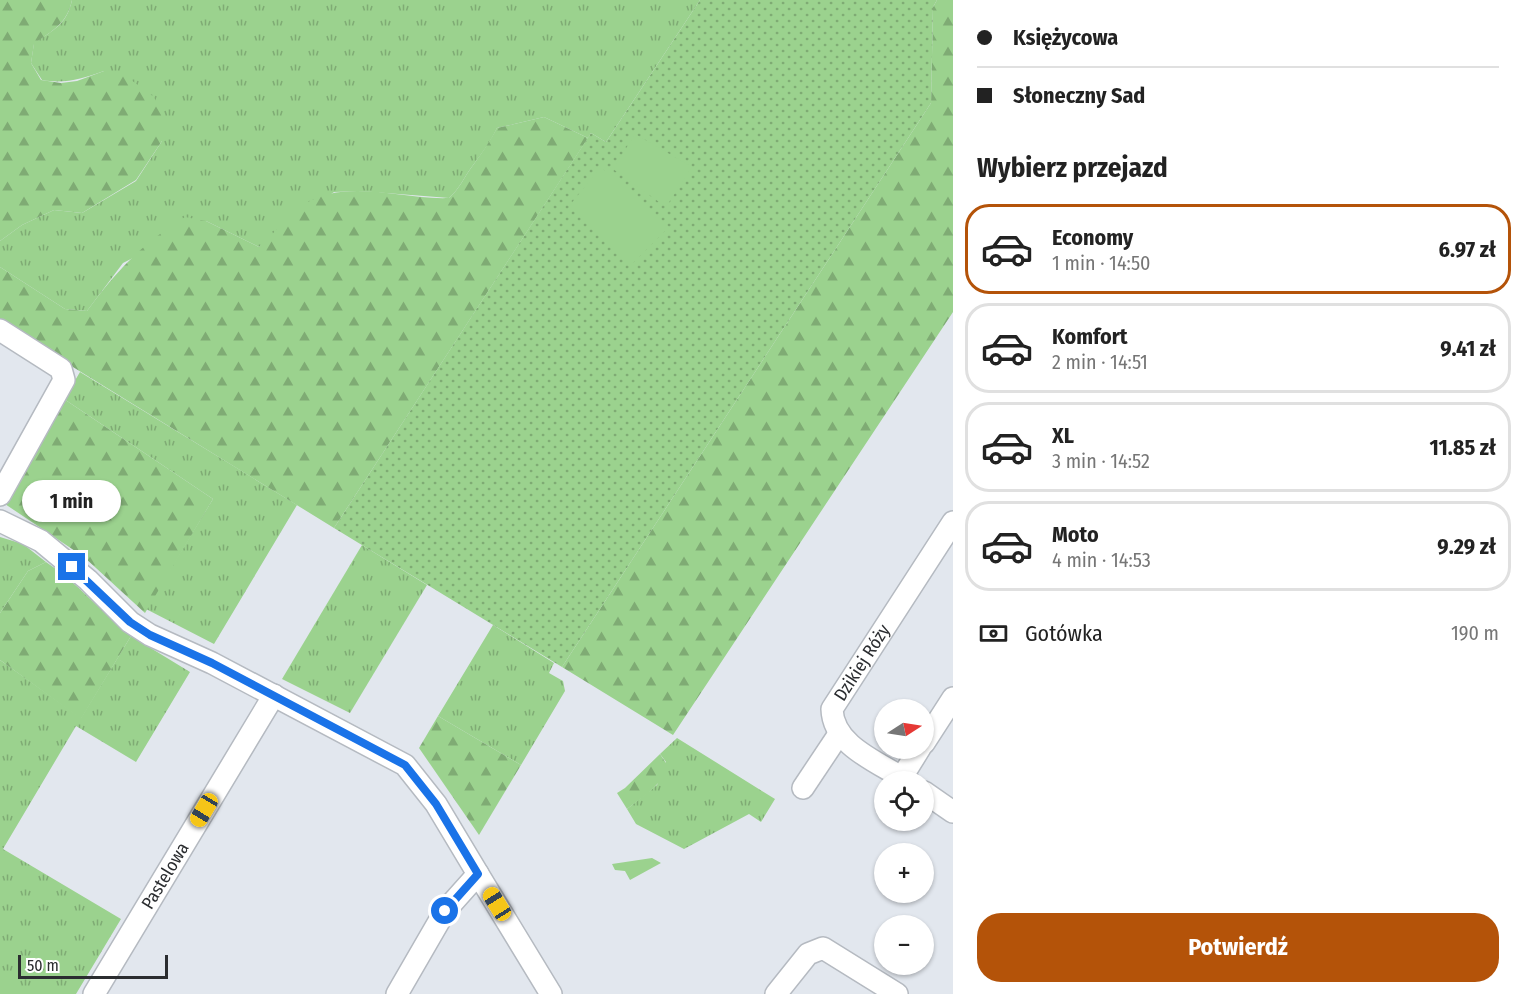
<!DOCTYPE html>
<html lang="pl">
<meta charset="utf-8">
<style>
:root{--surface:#fff;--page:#f6f6f6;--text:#222;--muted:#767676;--line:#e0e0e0;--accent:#b45309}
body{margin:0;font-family:"Fira Sans Condensed",sans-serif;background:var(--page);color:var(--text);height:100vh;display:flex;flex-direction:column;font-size:22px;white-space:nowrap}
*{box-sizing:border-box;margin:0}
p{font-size:20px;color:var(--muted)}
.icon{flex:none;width:33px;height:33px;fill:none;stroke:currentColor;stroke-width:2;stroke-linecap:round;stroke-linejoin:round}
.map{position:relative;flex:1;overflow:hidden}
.details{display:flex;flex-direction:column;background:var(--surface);width:570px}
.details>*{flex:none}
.hud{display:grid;align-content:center;height:132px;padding:0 24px;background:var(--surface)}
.needle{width:39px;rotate:78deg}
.buttons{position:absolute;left:874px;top:699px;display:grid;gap:12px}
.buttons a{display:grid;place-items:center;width:60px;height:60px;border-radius:50%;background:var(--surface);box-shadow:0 2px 4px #0004;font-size:30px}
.scale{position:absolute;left:18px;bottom:15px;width:150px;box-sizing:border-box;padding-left:6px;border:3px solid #2b2d30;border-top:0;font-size:16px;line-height:21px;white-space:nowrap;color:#2b2d30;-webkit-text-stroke:4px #fff;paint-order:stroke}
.end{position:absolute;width:27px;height:27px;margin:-14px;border:8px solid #1a73e8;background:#fff;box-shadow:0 0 0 3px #fff}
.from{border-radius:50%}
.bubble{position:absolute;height:42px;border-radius:21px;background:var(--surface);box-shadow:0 2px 4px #0004;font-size:20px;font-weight:700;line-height:42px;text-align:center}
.car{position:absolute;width:18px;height:36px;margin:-18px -9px;border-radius:8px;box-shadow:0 0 4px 2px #0007;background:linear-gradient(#f5c518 24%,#345 0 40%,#f5c518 0 76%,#345 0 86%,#f5c518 0)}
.hud b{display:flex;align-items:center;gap:21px;height:57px;font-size:22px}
.hud b+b{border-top:2px solid var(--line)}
.hud i{width:15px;height:15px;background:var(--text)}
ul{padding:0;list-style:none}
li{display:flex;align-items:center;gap:18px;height:90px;margin:0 12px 9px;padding:0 12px;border:3px solid var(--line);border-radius:24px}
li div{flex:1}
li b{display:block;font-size:22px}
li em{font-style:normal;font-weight:700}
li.active{border-color:var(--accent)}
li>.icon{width:54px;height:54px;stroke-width:1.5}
h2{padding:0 24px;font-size:27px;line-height:72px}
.pay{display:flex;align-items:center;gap:15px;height:66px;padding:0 24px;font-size:22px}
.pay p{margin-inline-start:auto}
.cta{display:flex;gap:12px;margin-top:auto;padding:12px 24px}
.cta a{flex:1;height:69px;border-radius:24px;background:var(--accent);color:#fff;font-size:24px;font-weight:700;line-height:69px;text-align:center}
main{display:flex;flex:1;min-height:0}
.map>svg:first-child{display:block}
</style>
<main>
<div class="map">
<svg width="953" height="994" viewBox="0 0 953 994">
<defs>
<pattern id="grass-tufts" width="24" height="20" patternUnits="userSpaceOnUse" patternTransform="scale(1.5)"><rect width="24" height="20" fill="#9bd28e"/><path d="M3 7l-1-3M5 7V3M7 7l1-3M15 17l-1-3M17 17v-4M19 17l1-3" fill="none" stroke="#7fab74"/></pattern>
<pattern id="forest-firs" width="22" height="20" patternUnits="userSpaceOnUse" patternTransform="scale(1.5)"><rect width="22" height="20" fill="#9bd28e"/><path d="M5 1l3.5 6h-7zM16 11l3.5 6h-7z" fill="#7fab74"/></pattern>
<pattern id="park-dots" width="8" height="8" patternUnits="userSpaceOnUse" patternTransform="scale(1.5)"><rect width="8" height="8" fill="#9bd28e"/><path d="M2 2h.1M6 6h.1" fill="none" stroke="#7fab74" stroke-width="1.8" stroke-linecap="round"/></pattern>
</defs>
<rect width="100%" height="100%" fill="#e2e7ee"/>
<g fill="url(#grass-tufts)">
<path d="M72,0h628l-94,142 -15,-9 -3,5 -44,-21 -47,11c-7,15 -16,26 -26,40 -8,11 -11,20 -22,30l-89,-7 -26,1 -75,55 -53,-26 -83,42 -36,48 -22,-2 -65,-42v-26l22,-16 32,-15 28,3 54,-32 26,-40 -58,-70c-23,8 -39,13 -62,9l-11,-17 3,-20c20,-13 33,-19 38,-43z"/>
<polygon points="80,372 297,505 214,644 146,609 213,499 64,399"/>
<polygon points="0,537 23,544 46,562 28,571 0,613"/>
<polygon points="362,545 427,585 350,713 282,679"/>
<polygon points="493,625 554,663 549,673 563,681 565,691 521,765 438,716"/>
<polygon points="131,636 190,672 136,762 76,726 3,849 121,919 76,994 0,994 0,660 81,718"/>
<polygon points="677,738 775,799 761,822 749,814 684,849 636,824 627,809 657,785 666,762 660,754"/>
</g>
<g fill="url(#forest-firs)">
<path d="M0,0h72c-5,24 -19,30 -38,44l-3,19 10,17 20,3 16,-2 27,-10h15l35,26 9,19 -1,25 -26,39 -54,33 -28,-3 -32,15 -22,16z"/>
<polygon points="937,0 953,0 953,312 673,735 562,667 931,103 933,7"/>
<path d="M544,117l44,21 -254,390 -334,-206v-55l65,42 22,2c30,-41 55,-67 98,-94l21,4 53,26c13,-11 31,-34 44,-42 44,-28 97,-5 146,-7 11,-10 14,-19 22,-30 10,-14 18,-25 26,-40z"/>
<polygon points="64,399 213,499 145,613 84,557 2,502"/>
<path d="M46,562c32,21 55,50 85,74l-50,83 -81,-59v-47l28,-42z"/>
<polygon points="438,716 521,765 479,835 419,748"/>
<path d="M660,754l8,12c-7,20 -25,31 -41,43l-10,-16 8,-5z"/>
</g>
<polygon fill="url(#park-dots)" points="700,0 937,0 933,7 931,103 562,667 334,528 591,133 606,142"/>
<g fill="#9bd28e">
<polygon points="635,134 692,167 666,207 613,169"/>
<polygon points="601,167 669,227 631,265 569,206"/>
<polygon points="652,858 661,863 630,880 625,871 615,870 612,864"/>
</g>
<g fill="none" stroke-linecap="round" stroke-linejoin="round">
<defs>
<g id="minor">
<polyline points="0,330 61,369 64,380 0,495"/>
<polyline points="0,521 41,541 88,580 130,622 150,635 212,663 405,765 436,804 478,874"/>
<polyline points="924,743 953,698"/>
<polyline points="902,777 920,748"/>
<path id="s1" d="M909,782c-28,-19 -76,-35 -77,-73l121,-187"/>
<polyline points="803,788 839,734"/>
<polyline points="924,792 953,812"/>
<path id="s2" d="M94,994l180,-299"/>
<polyline points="397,994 445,911 478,874 551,994"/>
<polyline points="776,994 808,954 823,948 897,994"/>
</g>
</defs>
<use href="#minor" stroke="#b5bac1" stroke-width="24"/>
<use href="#minor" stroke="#fff" stroke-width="21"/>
</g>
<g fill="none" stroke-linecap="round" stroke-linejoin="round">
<polyline stroke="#1a73e8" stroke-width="8" points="72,567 130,622 150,635 212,663 405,765 436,804 478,874 445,911"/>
</g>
<g text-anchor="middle" stroke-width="4.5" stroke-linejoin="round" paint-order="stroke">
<g font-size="18" fill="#2b2d30" stroke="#fff">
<text dy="6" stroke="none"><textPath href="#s1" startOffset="166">Dzikiej Róży</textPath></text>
<text dy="6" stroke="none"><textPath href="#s2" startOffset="138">Pastelowa</textPath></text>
</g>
</g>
</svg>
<div class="buttons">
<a><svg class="needle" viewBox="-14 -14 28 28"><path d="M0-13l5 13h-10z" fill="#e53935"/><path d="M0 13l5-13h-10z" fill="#767676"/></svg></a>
<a><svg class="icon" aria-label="locate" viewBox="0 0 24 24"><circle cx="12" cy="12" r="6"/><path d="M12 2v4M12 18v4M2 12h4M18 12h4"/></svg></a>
<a>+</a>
<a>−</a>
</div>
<div class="scale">50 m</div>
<i class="end from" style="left:445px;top:911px"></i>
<i class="end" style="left:72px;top:567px"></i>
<div class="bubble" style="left:22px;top:480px;width:99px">1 min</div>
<i class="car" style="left:204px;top:810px;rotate:211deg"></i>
<i class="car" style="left:497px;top:904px;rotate:328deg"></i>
</div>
<section class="details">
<div class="hud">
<b><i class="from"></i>Księżycowa</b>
<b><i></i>Słoneczny Sad</b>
</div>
<h2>Wybierz przejazd</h2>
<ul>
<li class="active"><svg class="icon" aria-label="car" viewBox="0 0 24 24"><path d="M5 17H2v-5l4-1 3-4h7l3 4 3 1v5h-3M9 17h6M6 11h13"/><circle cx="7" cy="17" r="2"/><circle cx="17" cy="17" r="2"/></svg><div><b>Economy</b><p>1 min · 14:50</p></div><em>6.97 zł</em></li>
<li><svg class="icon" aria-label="car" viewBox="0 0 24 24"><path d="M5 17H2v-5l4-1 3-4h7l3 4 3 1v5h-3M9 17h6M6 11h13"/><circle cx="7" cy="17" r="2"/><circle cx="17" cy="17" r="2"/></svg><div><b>Komfort</b><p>2 min · 14:51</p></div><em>9.41 zł</em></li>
<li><svg class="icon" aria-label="car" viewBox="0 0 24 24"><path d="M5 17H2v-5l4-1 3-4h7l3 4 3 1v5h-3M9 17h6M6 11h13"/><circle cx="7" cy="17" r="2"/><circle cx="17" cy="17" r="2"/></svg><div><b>XL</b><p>3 min · 14:52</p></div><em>11.85 zł</em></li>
<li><svg class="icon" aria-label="car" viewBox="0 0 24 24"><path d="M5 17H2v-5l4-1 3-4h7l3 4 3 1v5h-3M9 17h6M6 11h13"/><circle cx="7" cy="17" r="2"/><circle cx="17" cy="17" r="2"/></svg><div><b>Moto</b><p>4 min · 14:53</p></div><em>9.29 zł</em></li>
</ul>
<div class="pay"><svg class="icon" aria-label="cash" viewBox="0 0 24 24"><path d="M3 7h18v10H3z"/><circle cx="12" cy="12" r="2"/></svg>Gotówka<p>190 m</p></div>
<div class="cta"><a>Potwierdź</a></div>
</section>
</main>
